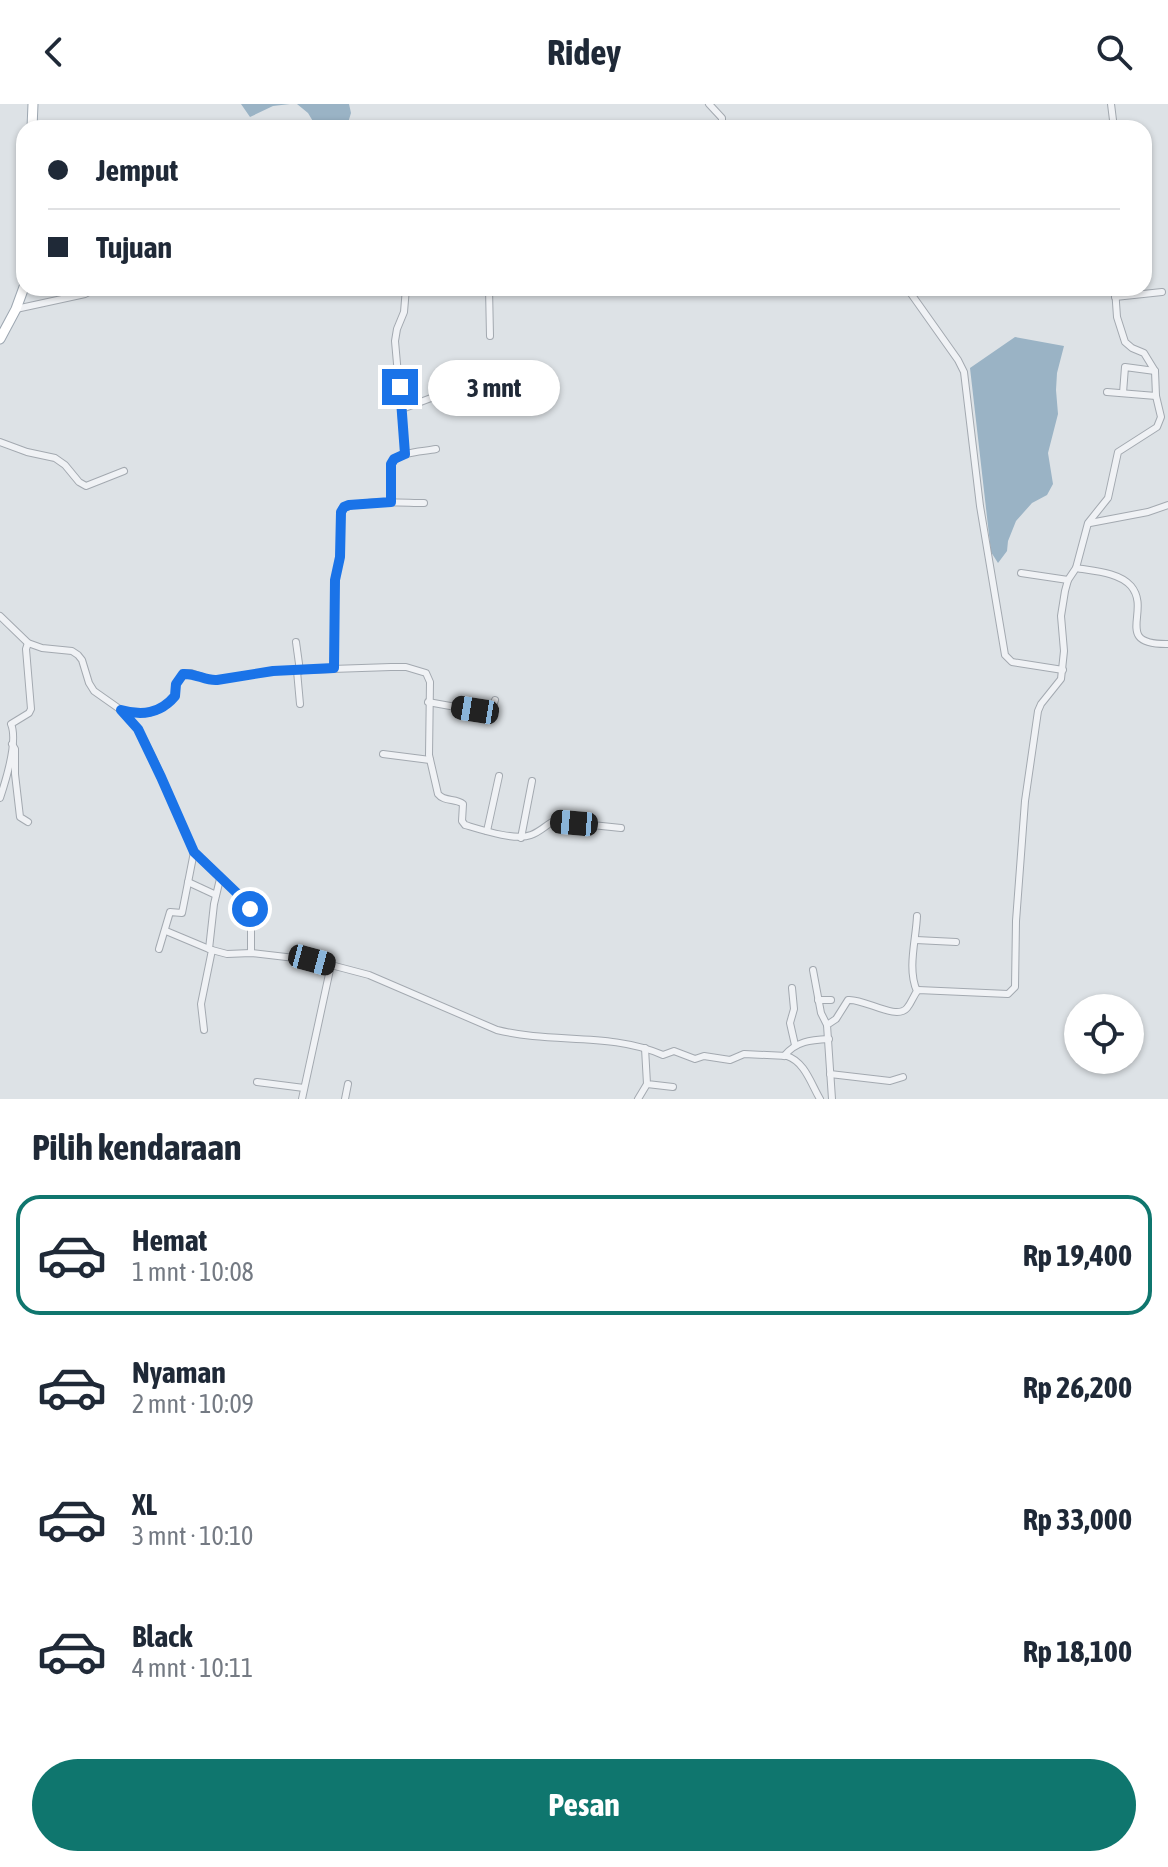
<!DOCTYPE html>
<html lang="id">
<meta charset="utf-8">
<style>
:root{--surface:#fff;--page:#f6f6f7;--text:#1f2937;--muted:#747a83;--line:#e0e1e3;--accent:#0f766e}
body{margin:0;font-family:"Asap Condensed",sans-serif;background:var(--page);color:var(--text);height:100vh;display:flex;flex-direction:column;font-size:30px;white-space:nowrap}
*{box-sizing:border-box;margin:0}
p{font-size:26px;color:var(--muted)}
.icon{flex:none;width:44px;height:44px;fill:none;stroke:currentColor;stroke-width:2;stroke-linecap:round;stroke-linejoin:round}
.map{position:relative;height:995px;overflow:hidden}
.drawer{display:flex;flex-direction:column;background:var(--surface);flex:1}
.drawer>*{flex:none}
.guide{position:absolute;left:16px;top:16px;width:1136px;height:176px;border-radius:24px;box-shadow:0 2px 6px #0004;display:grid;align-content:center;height:176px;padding:0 32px;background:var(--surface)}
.controls{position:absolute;left:1064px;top:890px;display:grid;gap:16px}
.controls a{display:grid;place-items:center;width:80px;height:80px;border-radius:50%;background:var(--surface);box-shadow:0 2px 6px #0004;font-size:40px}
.end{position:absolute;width:36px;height:36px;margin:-18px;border:10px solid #1a73e8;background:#fff;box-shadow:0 0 0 4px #fff}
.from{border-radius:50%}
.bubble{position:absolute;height:56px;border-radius:28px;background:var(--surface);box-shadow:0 2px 6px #0004;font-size:26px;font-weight:700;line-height:56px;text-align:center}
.car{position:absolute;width:24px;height:48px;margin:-24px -12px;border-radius:10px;box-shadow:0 0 6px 2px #0007;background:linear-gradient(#222 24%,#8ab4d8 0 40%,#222 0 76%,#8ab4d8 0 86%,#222 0)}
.guide b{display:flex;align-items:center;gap:28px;height:76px;font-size:30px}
.guide b+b{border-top:2px solid var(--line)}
.guide i{width:20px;height:20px;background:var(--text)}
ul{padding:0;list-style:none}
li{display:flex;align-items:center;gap:24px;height:120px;margin:0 16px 12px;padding:0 16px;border:4px solid transparent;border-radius:24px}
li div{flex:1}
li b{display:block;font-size:30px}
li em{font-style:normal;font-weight:700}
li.current{border-color:var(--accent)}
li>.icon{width:72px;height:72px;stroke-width:1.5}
h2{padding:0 32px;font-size:36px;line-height:96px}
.cta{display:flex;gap:16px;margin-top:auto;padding:16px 32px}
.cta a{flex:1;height:92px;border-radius:48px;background:var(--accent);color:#fff;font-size:32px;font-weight:700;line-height:92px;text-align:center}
header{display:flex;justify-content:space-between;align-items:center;height:104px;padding:0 32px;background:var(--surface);font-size:36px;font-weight:700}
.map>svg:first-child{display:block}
</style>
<header><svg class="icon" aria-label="back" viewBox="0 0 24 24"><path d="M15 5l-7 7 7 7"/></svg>Ridey<svg class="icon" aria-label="search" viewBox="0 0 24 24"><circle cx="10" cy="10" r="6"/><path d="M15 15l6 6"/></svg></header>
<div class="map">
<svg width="1168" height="995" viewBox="0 0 1168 995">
<rect width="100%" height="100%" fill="#dde2e6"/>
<g fill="#9ab3c5">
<polygon points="241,0 290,0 273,2 250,13"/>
<polygon points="297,0 349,0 351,9 347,22 341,24 317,24 308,9"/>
<polygon points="1015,233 1064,242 1057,269 1056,286 1058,310 1048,349 1053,380 1047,391 1032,399 1016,417 1008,437 1007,447 998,459 991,448 970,264"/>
</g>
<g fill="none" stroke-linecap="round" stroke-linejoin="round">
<defs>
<g id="minor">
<polyline points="709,0 722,14 722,18 717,24"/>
<polyline points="1111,0 1114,24"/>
<polyline points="489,184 490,232"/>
<polyline points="907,184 958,256 964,268 980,402 1005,551 1012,558 1063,566"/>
<polyline points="1115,193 1162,188"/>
<polyline points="16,205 85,190 97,184"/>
<polyline points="1107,288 1156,292"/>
<polyline points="1123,289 1125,263 1155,267"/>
<polyline points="402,305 431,294"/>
<polyline points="0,338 27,348 55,354 65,361 79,378 86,382 124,367"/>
<polyline points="405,350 395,237 397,225 404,208 406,184"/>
<path d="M391,398v-38c9,-13 30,-12 45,-15"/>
<polyline points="1090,419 1148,408 1168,401"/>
<path d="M1076,464c17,3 43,4 55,18 21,25 -19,59 37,58"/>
<polyline points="1021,469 1068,476"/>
<polyline points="0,512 28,539 42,544 72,547 78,551 82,556 89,579 94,587 121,606 138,625 153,654 194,748 248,800 251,809 251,849"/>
<polyline points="296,538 300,567"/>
<path d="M334,564l1,-88 5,-23v-38l2,-10c18,-10 61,-6 82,-6"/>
<polyline points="297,567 300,600"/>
<polyline points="428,598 489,609 491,608 495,596"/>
<path d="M121,606c21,6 39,5 54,-14l1,-12 7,-10 8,-1 20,7h6l56,-9 118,-4h15l20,6 4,9 -1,73 9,39c6,8 18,4 25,10l-1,17 3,4c17,5 50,16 66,10 9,-3 15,-10 23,-14l67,7"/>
<polyline points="12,640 15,645 15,670 20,713 28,718"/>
<polyline points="383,650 430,656"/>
<path d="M0,694c6,-18 18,-57 11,-74l18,-11 2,-4 -5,-60 2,-6"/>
<polyline points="487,727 499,672"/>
<polyline points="521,734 532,677"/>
<polyline points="188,778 216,791"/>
<path d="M917,812c-1,24 -10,53 0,75"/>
<polyline points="166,827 209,845"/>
<polyline points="916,836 956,838"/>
<polyline points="159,845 170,808 182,809 194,748"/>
<path d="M212,846l15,4 24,-1 61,7 57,15 128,55c56,14 113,2 166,25l11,-4 21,8 9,-3 26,4 14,-6 43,2c18,6 24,28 33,43"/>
<polyline points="813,866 821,909 827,921"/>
<polyline points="792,884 794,905 790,919 795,941"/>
<polyline points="818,896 831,896"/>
<polyline points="204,926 201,900 212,846 209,845 214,800 220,775"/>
<polyline points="645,944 647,980 673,983"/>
<path d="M784,952c12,-15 27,-16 45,-17"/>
<polyline points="830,970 890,977 903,973"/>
<polyline points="257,978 304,984"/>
<polyline points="302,995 331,861"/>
<polyline points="345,995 348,980"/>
<polyline points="638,995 647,980"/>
<path d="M832,995l-5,-74 9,-6 12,-19c16,-2 48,21 59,8 5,-6 6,-12 11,-18l90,4 7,-7 1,-66 9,-120 13,-90 3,-7 20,-25 3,-28 -3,-35 4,-25 3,-11 8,-12 12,-45 20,-25 10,-46 39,-25 4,-10 -5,-21 -1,-25 -11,-18 -12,-5 -7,-6 -8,-25 -2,-29"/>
</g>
<g id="primary">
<polyline points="32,24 33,0"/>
<polyline points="0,235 16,205 24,183"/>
</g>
</defs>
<use href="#minor" stroke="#a3a9b0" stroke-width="8"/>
<use href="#primary" stroke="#9da7b1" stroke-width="11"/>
<use href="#minor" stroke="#f0f2f5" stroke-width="6"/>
<use href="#primary" stroke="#fff" stroke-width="9"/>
</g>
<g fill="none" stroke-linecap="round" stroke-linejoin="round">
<path stroke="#1a73e8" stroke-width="10" d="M250,805l-9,-12 -47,-45 -33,-75 -23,-48 -17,-19c21,6 39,4 54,-14l1,-12 7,-10c13,-1 22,7 34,6l56,-9 61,-3 1,-88 5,-23 1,-45 3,-5 5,-2 42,-3v-38l3,-5 11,-5 -5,-67"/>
</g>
</svg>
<div class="controls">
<a><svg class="icon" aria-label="locate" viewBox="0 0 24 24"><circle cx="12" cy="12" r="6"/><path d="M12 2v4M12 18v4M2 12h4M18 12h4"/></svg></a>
</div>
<i class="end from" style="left:250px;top:805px"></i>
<i class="end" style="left:400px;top:283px"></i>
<div class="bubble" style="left:428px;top:256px;width:132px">3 mnt</div>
<i class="car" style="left:475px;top:606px;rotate:279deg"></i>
<i class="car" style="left:574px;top:719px;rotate:275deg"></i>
<i class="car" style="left:312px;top:856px;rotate:105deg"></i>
<div class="guide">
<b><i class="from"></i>Jemput</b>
<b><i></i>Tujuan</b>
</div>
</div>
<section class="drawer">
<h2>Pilih kendaraan</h2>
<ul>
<li class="current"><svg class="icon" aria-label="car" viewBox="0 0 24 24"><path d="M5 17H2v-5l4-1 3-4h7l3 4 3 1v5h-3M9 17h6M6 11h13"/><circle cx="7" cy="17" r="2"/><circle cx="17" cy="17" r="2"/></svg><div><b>Hemat</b><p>1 mnt · 10:08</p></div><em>Rp 19,400</em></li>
<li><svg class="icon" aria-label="car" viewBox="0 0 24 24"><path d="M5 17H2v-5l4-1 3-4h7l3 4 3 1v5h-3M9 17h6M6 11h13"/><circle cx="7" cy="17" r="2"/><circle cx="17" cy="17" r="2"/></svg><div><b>Nyaman</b><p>2 mnt · 10:09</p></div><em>Rp 26,200</em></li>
<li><svg class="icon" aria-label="car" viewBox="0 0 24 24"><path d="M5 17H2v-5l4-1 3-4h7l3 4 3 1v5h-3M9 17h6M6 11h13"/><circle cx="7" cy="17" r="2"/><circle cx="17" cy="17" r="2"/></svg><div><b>XL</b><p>3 mnt · 10:10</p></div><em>Rp 33,000</em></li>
<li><svg class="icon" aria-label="car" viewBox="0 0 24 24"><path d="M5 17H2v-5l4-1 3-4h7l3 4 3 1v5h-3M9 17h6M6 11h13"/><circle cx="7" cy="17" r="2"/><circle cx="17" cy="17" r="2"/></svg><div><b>Black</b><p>4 mnt · 10:11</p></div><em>Rp 18,100</em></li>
</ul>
<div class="cta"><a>Pesan</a></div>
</section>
